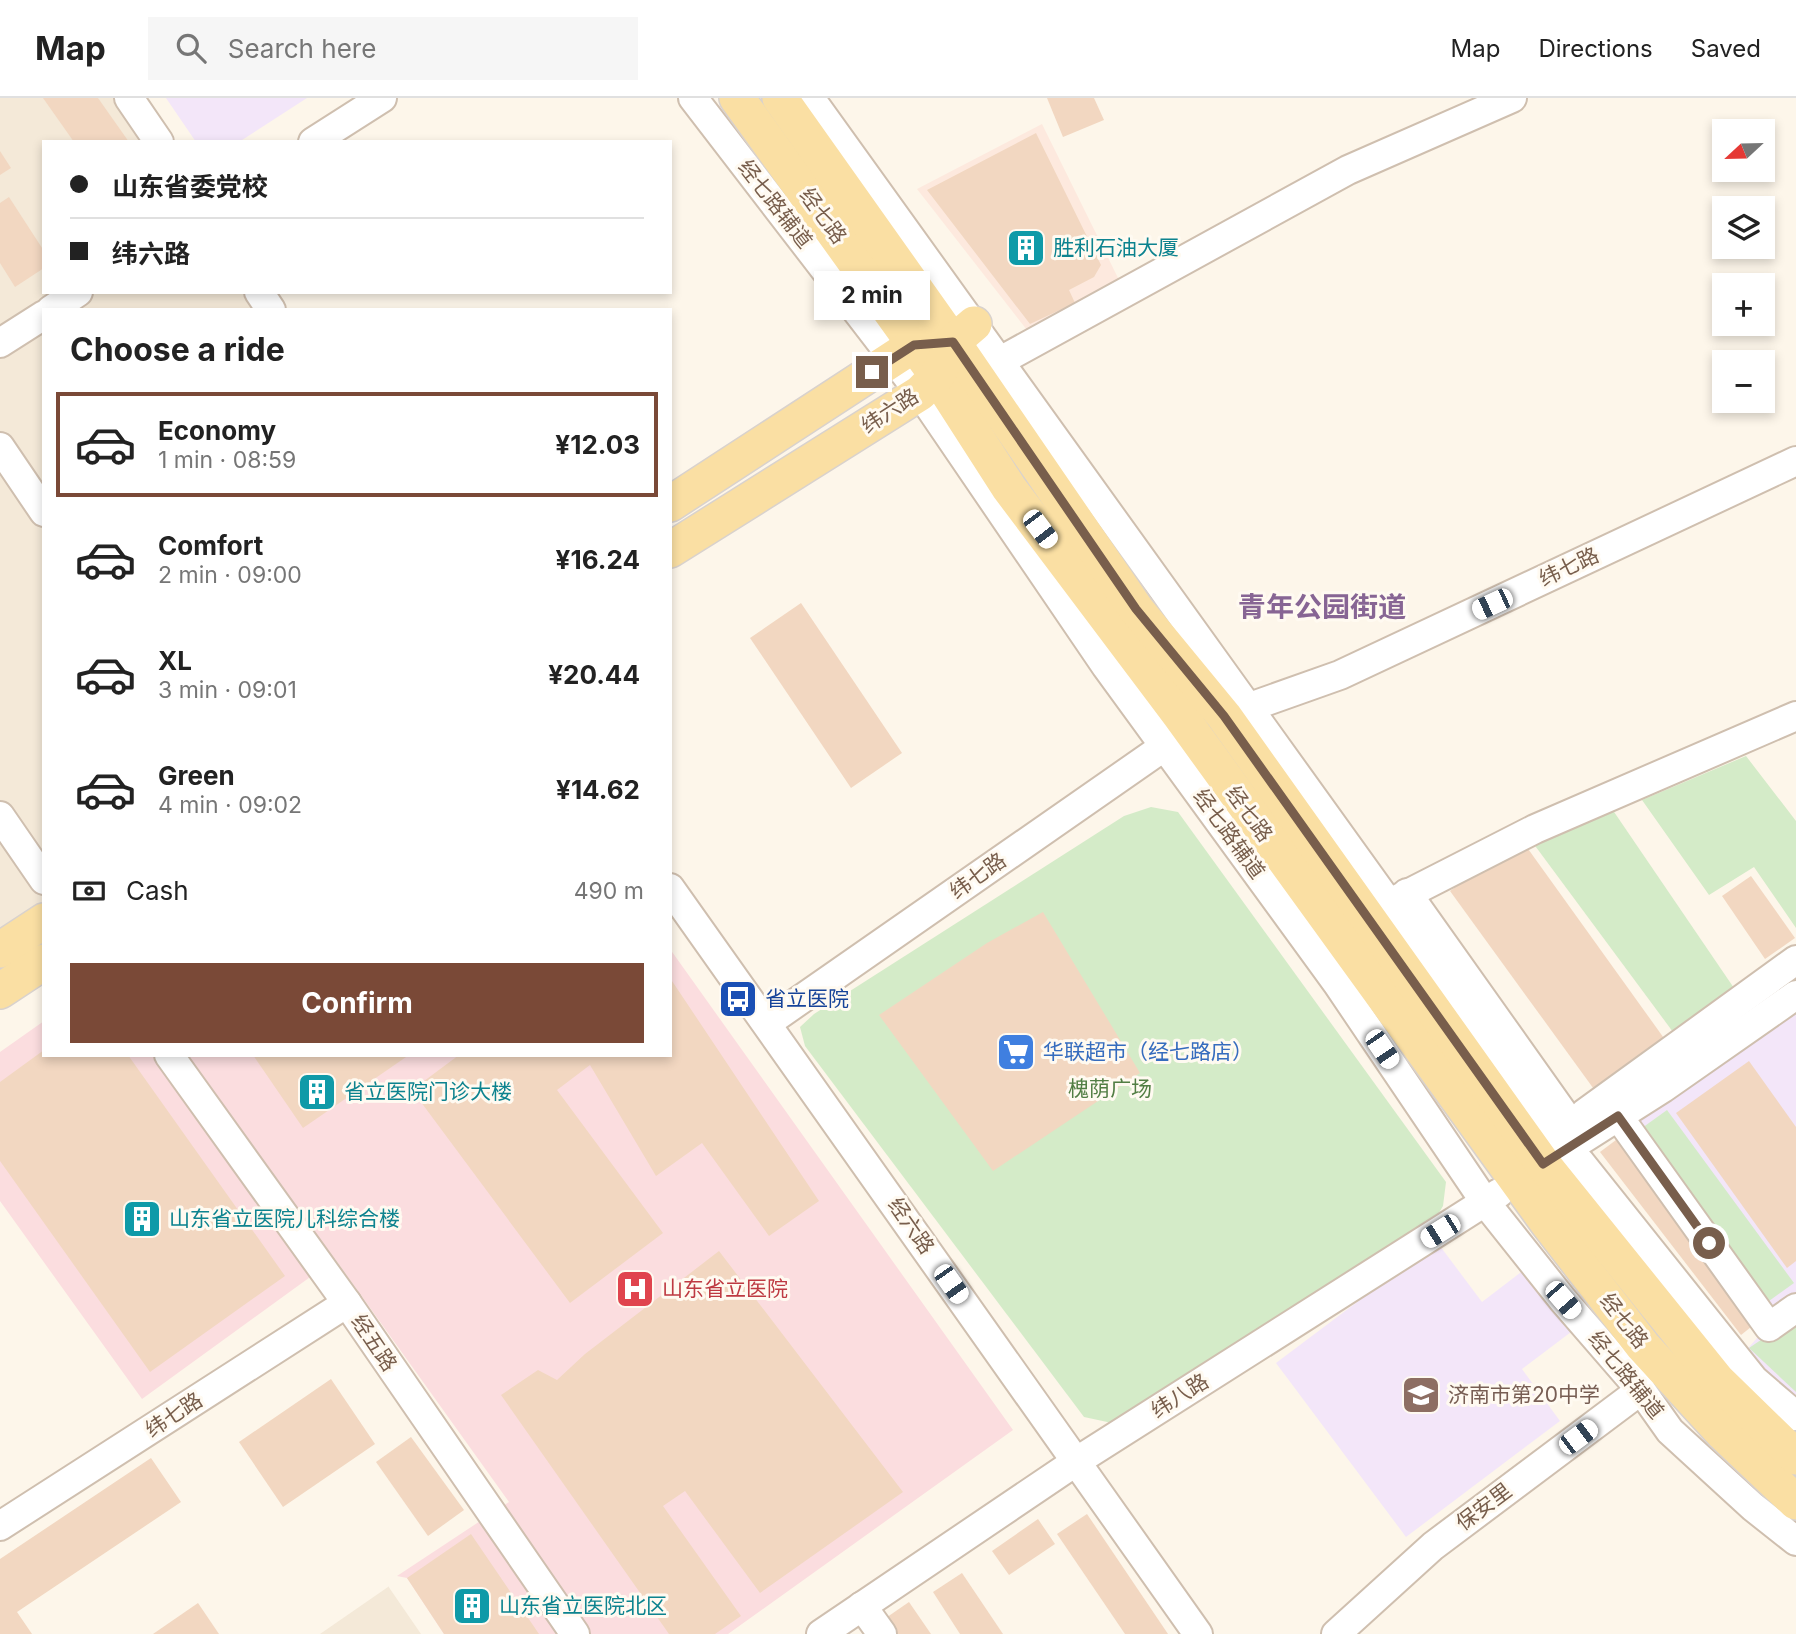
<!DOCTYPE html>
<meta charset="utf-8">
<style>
:root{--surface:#fff;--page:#f6f6f6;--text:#222;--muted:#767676;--line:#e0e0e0;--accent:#7a4937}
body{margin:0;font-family:Inter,"Noto Sans SC",sans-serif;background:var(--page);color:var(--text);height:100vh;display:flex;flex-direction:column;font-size:26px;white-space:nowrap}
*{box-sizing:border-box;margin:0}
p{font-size:23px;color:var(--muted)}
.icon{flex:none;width:38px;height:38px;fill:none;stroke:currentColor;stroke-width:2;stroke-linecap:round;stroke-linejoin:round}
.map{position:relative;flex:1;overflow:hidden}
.side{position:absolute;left:42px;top:210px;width:630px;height:749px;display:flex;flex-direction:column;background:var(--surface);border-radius:0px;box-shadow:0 4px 10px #0003}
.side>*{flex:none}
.hud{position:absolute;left:42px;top:42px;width:630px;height:154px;border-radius:0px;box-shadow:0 4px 10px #0003;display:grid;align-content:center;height:154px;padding:0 28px;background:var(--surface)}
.needle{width:46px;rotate:248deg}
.fabs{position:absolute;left:1712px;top:21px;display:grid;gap:14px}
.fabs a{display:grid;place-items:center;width:63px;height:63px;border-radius:0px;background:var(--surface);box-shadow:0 4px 10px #0003;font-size:35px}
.end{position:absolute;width:32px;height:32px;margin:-16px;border:9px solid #785e4c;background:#fff;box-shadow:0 0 0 4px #fff}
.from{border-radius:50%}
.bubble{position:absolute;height:49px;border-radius:0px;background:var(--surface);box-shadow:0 4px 10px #0003;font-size:23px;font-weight:700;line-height:49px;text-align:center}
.car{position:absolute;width:21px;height:42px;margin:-21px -10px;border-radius:9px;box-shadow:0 0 5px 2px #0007;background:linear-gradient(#fff 24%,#345 0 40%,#fff 0 76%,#345 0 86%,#fff 0)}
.hud b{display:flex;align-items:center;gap:24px;height:66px;font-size:26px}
.hud b+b{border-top:2px solid var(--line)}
.hud i{width:18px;height:18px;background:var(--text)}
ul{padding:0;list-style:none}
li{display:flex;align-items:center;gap:21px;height:105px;margin:0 14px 10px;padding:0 14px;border:4px solid transparent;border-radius:0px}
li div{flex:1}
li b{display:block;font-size:26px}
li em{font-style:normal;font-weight:700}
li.selected{border-color:var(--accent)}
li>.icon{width:63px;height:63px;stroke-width:1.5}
h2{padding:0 28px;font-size:32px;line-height:84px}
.pay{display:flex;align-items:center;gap:18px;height:77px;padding:0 28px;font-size:26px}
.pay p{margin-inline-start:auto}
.button{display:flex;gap:14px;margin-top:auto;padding:14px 28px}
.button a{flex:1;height:80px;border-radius:0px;background:var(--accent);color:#fff;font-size:28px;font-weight:700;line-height:80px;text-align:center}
header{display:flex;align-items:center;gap:42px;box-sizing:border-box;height:98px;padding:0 35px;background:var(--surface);border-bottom:2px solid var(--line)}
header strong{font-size:33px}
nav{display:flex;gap:38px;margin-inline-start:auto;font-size:24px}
.search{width:490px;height:63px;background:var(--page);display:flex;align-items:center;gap:18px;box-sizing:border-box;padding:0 24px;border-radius:0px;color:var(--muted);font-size:26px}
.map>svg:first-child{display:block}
</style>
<header>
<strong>Map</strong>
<div class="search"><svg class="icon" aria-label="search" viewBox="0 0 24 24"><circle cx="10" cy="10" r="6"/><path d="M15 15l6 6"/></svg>Search here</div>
<nav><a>Map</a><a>Directions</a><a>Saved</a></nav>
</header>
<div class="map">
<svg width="1796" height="1536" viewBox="0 0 1796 1536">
<rect width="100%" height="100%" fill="#fdf6ea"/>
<g fill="#f4e9d8">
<polygon points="0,0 126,0 156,44 44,44 44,194 259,194 270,212 44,212 44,838 0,866"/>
<polygon points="388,1488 421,1536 320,1536 388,1489"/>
</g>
<polygon fill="#fde9de" points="1042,26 1121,186 1027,232 917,91"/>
<g fill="#f3e6f9">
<polygon points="166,0 307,0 239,44 196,44"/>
<polygon points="1796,866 1796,1306 1741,1258 1767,1229 1604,1012"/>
<polygon points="1437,1144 1482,1204 1533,1165 1579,1228 1522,1271 1560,1323 1406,1439 1276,1265"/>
</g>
<polygon fill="#fbdddf" points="670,851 1013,1332 728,1536 444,1536 407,1480 397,1478 509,1404 335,1161 142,1301 0,1103 0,954 44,923 44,957 670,957"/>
<g fill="#d4ebc8">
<polygon points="1746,658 1796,723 1796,830 1754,769 1709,797 1642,702"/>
<polygon points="1610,708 1736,893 1673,934 1533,745"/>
<polygon points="1151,709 1178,714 1446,1084 1443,1108 1434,1123 1112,1325 1084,1319 805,948 800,929 814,916 1124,718"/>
<polygon points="1667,1012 1794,1185 1769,1203 1642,1030"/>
<polygon points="1796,1218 1796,1294 1749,1250"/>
</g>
<g fill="#f2d7c1">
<polygon points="43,0 98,0 129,44 74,44"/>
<polygon points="1047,0 1094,0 1104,22 1063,39"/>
<polygon points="1036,35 1101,167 1094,179 1069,192 1075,205 1030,226 927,92"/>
<polygon points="0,53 11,70 0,77"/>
<polygon points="9,99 44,153 44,170 15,189 0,165 0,105"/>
<polygon points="801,505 902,655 851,690 750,540"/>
<polygon points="1521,741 1666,943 1596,994 1450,793"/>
<polygon points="1751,778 1795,840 1765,861 1722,798"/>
<polygon points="1043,814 1140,975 993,1073 879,917 987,845"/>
<polygon points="670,880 819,1103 769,1138 702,1045 656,1078 590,967 557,992 663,1135 570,1205 412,992 459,957 670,957"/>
<polygon points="44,952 44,957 128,957 285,1178 150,1274 0,1063 0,984"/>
<polygon points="253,957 409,957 303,1030"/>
<polygon points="1749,963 1796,1029 1796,1163 1787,1170 1676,1015"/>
<polygon points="1620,1039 1761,1221 1741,1237 1600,1054"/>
<polygon points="719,1153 903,1394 760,1495 685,1393 663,1408 741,1518 715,1536 669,1536 501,1297 538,1272 557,1282 585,1256"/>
<polygon points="331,1281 375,1346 283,1409 239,1344"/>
<polygon points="411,1339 464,1412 428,1438 376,1364"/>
<polygon points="151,1360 181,1404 17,1514 32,1536 0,1536 0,1461"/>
<polygon points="1087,1416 1168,1536 1125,1536 1057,1436"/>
<polygon points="1038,1421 1055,1446 1009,1477 992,1453"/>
<polygon points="471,1436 539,1536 444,1536 407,1480"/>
<polygon points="962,1475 1003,1536 960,1536 933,1494"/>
<polygon points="909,1504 931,1536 888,1536 880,1524"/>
<polygon points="198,1505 219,1536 153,1536"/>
</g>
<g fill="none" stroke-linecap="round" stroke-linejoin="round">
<defs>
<g id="minor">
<polyline points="129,0 159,44"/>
<polyline points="693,0 920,295 1106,568 1337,885 1485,1104 1563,1202 1641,1292 1670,1333 1753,1409 1796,1443"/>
<polyline points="810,0 1556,1038 1543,1066 1580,1064 1754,1282 1796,1318"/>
<polyline points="313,44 382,0"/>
<polyline points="259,194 271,212"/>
<polyline points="51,212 78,194"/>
<polyline points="0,245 44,217"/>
<polyline points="1000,263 1348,72 1512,0"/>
<polyline points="0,349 44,414"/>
<polyline points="1230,616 1340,577 1796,363"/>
<polyline points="0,718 44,782"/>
<polyline points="670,790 1198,1536"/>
<polyline points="1407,795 1573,1029"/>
<polyline points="1388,806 1535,731 1796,618"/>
<polyline points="767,925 1165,648 1182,640"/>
<polyline points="169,957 347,1205 575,1536"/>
<polyline points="1618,1018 1769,1229 1796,1210"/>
<polyline points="1560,1045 1585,1015 1796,862"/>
<polyline points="1545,1065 1663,990 1796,897"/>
<polyline points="0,1428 347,1205"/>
<polyline points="862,1508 882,1536"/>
<polyline points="821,1536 1077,1363 1499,1095"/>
<polyline points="1336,1536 1433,1448 1641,1292"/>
</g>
<g id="major">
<polyline points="737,0 937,278 1009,390 1179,616 1547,1124 1643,1248 1722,1334 1796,1404"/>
<polyline points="780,0 953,244 1136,511 1224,618 1543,1066 1717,1282 1796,1359"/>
<polyline points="670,406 914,247 936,245"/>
<polyline points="670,452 920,295 937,278 953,244 974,226"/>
<polyline points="0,852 44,823"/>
<polyline points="0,893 44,864"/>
</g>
</defs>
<use href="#minor" stroke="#cfbfaf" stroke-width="32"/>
<use href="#major" stroke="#d9d2cd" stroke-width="38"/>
<use href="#minor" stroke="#fff" stroke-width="28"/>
<use href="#major" stroke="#fadfa3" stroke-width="35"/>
</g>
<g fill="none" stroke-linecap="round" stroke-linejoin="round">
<polyline stroke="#785e4c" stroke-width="9" points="872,274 914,247 953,244 1136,511 1224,618 1543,1066 1618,1018 1709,1145"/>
</g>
<defs>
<symbol id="building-square" viewBox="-11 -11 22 22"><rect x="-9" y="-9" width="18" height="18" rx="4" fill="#0f9aa8" stroke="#fffaf1"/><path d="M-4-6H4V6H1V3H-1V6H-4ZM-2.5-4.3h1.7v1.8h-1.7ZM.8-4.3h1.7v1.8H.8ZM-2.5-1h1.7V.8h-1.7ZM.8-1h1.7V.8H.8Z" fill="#fff"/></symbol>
<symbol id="bus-square" viewBox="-11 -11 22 22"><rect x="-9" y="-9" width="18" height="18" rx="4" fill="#1a4fb4" stroke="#fffaf1"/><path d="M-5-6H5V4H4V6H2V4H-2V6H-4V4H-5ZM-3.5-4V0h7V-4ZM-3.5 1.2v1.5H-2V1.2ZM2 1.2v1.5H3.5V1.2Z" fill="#fff"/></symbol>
<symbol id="supermarket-square" viewBox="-11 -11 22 22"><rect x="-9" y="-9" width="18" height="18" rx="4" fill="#3f7fe0" stroke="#fffaf1"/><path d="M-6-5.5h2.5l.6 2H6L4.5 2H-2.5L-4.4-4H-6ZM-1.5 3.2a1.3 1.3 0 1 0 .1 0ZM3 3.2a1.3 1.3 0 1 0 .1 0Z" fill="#fff"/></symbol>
<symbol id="hospital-square" viewBox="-11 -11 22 22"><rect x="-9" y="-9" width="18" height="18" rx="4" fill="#e0444e" stroke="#fffaf1"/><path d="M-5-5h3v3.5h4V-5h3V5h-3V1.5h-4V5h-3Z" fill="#fff"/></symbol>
<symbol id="school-square" viewBox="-11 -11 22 22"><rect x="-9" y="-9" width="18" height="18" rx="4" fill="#8d6e63" stroke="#fffaf1"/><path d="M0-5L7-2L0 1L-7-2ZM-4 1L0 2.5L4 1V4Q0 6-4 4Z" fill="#fff"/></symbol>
</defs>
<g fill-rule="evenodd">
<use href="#building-square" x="1004" y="128" width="44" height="44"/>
<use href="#bus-square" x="716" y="879" width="44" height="44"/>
<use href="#supermarket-square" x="994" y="932" width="44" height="44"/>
<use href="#building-square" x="295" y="972" width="44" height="44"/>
<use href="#building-square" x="120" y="1099" width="44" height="44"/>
<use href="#hospital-square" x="613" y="1169" width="44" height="44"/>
<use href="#school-square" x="1399" y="1275" width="44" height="44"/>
<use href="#building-square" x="450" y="1486" width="44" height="44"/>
</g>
<g text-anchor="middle" stroke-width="6" stroke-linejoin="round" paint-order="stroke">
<g font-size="21" fill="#785e4c" stroke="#fffaf1">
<text transform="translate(775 106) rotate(52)" y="7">经七路辅道</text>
<text transform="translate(823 118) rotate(54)" y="7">经七路</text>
<text transform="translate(890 313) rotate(-33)" y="7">纬六路</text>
<text transform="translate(1569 469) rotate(-25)" y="7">纬七路</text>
<text transform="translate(1249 716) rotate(54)" y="7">经七路</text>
<text transform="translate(1229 736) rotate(54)" y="7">经七路辅道</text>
<text transform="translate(978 778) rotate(-35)" y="7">纬七路</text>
<text transform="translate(911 1128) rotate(55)" y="7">经六路</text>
<text transform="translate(1624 1223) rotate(52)" y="7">经七路</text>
<text transform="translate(374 1245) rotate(56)" y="7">经五路</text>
<text transform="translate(1626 1277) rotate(51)" y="7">经七路辅道</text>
<text transform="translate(1180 1298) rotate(-32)" y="7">纬八路</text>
<text transform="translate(174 1317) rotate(-33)" y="7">纬七路</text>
<text transform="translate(1484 1409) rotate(-37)" y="7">保安里</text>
</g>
<g font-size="21" fill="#0d838f" stroke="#fffaf1" text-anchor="start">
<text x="1053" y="157">胜利石油大厦</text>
<text x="344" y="1001">省立医院门诊大楼</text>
<text x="169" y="1128">山东省立医院儿科综合楼</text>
<text x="499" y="1515">山东省立医院北区</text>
</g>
<g font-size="21" fill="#164399" stroke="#fffaf1" text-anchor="start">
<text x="765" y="908">省立医院</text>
</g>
<g font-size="21" fill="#366cbe" stroke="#fffaf1" text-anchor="start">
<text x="1043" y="961">华联超市（经七路店）</text>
</g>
<g font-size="21" fill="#527e44" stroke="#fffaf1">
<text x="1110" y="998">槐荫广场</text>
</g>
<g font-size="21" fill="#be3a42" stroke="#fffaf1" text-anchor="start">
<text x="662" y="1198">山东省立医院</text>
</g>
<g font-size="21" fill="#785e54" stroke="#fffaf1" text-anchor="start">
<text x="1448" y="1304">济南市第20中学</text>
</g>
<g font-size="28" font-weight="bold" fill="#876594" stroke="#fffaf1">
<text x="1322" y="519">青年公园街道</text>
</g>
</g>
</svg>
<div class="fabs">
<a><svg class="needle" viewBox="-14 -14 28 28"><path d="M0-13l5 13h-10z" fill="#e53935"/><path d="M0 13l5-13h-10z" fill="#767676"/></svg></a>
<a><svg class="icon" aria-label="layers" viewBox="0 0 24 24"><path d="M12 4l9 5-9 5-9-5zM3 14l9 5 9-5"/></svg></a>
<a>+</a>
<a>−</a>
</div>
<i class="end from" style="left:1709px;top:1145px"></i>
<i class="end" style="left:872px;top:274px"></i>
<div class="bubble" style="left:814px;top:173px;width:116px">2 min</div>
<i class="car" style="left:1040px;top:431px;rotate:143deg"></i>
<i class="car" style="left:1492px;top:506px;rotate:245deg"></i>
<i class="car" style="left:1382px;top:951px;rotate:146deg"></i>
<i class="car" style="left:1440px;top:1133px;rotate:238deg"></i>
<i class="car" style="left:951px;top:1186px;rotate:145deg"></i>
<i class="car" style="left:1563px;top:1202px;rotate:139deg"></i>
<i class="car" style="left:1578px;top:1339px;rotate:53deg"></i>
<div class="hud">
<b><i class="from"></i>山东省委党校</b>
<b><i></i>纬六路</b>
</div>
<section class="side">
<h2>Choose a ride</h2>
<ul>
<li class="selected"><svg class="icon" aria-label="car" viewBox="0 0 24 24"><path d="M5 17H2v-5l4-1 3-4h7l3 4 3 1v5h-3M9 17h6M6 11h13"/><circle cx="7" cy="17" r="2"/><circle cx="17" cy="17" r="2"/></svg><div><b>Economy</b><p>1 min · 08:59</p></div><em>¥12.03</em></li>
<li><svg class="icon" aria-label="car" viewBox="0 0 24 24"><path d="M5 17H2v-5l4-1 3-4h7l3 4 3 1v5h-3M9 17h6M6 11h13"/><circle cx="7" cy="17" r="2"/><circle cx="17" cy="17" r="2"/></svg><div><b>Comfort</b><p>2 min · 09:00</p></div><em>¥16.24</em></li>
<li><svg class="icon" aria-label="car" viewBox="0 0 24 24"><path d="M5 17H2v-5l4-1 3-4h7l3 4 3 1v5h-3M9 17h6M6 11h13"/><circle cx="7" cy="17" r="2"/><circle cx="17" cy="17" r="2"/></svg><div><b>XL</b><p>3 min · 09:01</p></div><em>¥20.44</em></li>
<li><svg class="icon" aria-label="car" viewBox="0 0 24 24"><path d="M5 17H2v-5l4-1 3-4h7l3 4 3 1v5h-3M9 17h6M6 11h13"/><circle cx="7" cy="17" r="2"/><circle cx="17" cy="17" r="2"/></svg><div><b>Green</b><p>4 min · 09:02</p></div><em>¥14.62</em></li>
</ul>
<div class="pay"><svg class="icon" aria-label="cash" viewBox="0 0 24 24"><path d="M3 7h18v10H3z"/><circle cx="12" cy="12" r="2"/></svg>Cash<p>490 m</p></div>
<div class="button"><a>Confirm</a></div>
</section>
</div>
